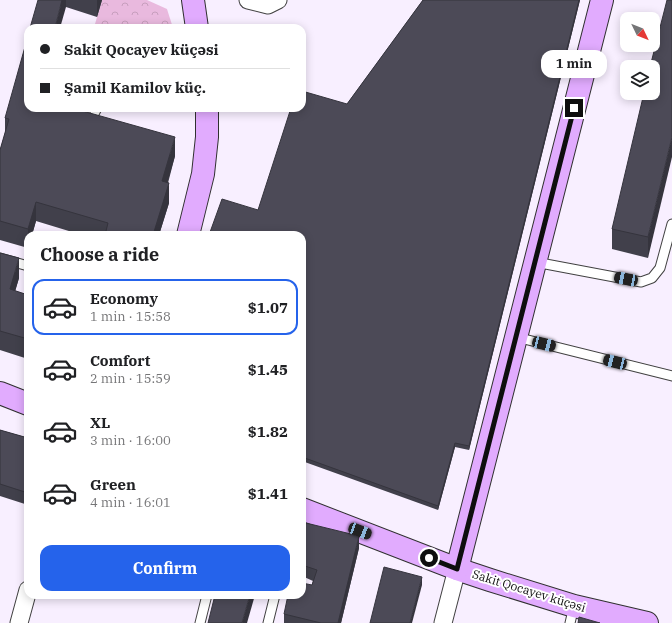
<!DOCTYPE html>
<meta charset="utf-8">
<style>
:root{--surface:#fff;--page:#f6f6f6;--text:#202124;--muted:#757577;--line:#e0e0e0;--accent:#2563eb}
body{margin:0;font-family:"IBM Plex Serif",serif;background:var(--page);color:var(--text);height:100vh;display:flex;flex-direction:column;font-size:15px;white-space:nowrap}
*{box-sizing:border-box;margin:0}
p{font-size:13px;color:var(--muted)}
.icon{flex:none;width:22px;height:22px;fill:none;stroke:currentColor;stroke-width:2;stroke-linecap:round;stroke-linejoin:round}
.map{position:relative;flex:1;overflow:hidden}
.side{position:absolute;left:24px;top:231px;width:282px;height:368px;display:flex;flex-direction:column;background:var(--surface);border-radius:12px;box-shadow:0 2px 10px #0003}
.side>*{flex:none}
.guide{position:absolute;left:24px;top:24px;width:282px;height:88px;border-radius:12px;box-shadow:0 2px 10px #0003;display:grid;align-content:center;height:88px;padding:0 16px;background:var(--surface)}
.needle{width:26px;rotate:133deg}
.fabs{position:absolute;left:620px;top:12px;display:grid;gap:8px}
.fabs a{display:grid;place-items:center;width:40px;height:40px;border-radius:8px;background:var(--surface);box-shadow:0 2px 10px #0003;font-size:20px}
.end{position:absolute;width:18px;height:18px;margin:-9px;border:5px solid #0e0e0e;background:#fff;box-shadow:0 0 0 2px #fff}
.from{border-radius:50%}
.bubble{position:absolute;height:28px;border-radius:12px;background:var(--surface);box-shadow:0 2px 10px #0003;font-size:13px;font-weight:700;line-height:28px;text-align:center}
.car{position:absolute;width:12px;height:24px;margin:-12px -6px;border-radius:5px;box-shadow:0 0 3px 1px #0007;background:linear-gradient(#222 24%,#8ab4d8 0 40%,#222 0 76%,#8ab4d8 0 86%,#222 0)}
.guide b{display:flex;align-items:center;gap:14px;height:38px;font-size:15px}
.guide b+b{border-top:1px solid var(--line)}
.guide i{width:10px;height:10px;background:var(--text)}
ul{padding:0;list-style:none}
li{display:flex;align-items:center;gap:12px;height:56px;margin:0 8px 6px;padding:0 8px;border:2px solid transparent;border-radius:12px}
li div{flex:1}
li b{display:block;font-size:15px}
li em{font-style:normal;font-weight:700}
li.on{border-color:var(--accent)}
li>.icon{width:36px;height:36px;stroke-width:1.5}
h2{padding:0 16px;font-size:18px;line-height:48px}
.primary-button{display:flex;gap:8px;margin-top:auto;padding:8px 16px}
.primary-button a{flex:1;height:46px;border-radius:12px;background:var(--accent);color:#fff;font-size:16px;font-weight:700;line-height:46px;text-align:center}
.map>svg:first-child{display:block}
</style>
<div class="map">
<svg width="672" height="623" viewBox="0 0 672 623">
<defs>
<pattern id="park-crowns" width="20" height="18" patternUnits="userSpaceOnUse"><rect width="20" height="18" fill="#e9b9de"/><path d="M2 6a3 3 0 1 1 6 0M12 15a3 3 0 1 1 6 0" fill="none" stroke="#c79ebd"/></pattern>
</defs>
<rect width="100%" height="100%" fill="#f8efff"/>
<polygon fill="url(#park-crowns)" points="102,0 147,0 167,9 173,28 108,28 95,24"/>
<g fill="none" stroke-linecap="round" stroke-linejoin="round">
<defs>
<g id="lane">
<polyline points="95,112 97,108"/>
<polyline points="0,258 28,266"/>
<polyline points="535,262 641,282 652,278 660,268 672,224"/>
<polyline points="516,337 672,376"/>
<polyline points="200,623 207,595"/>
<polyline points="268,623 275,595"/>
<polyline points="570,623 574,606"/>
</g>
<g id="street">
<polyline points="248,0 268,5 278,0"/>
<polyline points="19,623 28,590"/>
<polyline points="443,623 457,569"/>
</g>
<g id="secondary">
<polyline points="193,0 197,28"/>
<polyline points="188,235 203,174 207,137 207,108"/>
<polyline points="0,393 28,404"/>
<polyline points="302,509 457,569 490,580 574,606 647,623"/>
<polyline points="457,569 602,0"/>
</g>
</defs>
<use href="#lane" stroke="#414141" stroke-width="11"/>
<use href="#street" stroke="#414141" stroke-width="19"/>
<use href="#secondary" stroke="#303030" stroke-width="24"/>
<use href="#lane" stroke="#fff" stroke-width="9"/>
<use href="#street" stroke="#fff" stroke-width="17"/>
<use href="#secondary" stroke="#e1abfe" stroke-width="22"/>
</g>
<g fill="#41404b">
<polygon points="38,0 102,0 97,17 66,7"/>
<polygon points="423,0 580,0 469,450 455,447 438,510 302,461 302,235 258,210 347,104"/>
<polygon points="653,93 648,258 612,249 612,229"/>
<polygon points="28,108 175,156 168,183 169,203 159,235 82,235 36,221 32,235 28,235 28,248 0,240 0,150 5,133 5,118"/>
<polygon points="0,253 19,278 15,291 28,295 28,359 0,350"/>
<polygon points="0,430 28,438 28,505 0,496"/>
<polygon points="302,539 359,548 341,623 284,623 284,614 312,585 313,581 302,576"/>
</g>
<g fill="#35343d">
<polygon points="62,0 66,0 66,7 60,28 55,28"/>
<polygon points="97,0 102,0 97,17"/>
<polygon points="579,0 580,0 469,450 469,446"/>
<polygon points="175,137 175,156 162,201 162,181"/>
<polygon points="672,137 672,157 648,258 648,237"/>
<polygon points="169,183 169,203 159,235 153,235"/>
<polygon points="36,202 36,221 32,235 28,235 28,248 28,229"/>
<polygon points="19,258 19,278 10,309 10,289"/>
<polygon points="455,443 455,447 438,510 438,506"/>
<polygon points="359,536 359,548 341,623 338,623"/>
<polygon points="422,577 422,585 412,623 410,623"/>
<polygon points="250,595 255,595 247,623 242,623"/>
</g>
<g fill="#4c4a57" stroke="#35343d">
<polygon points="38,0 62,0 55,28 30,28"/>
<polygon points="423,0 579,0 469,446 455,443 438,506 302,457 302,235 209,235 222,199 258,210 291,108 302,108 302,91 347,104"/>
<polygon points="667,0 672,0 672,137 648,237 612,229 644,93 653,93 653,67 650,67"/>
<polygon points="28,36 28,108 72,108 175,137 162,181 169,183 153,235 105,235 108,223 36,202 28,229 0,221 0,150 9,119 5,118"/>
<polygon points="0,253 19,258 10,289 28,295 28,339 0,331"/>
<polygon points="0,430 28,438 28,493 0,484"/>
<polygon points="306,523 359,536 338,623 321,623 284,614 288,595 302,595 302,583 312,585 317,570 302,565 302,539"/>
<polygon points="384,567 422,577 410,623 370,623"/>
<polygon points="215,595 250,595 242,623 208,623"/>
<polygon points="579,617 600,623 578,623"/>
</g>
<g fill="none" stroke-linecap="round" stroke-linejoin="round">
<polyline stroke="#0e0e0e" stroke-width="5" points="429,558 457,569 574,108"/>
</g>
<g text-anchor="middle" stroke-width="4" stroke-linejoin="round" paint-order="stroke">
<g font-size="12" fill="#0e0e0e" stroke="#fff">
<text transform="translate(529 591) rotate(17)" y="4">Sakit Qocayev küçəsi</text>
</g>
</g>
</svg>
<div class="fabs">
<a><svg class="needle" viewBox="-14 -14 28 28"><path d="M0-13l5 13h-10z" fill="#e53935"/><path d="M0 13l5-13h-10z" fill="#757577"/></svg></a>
<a><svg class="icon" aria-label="layers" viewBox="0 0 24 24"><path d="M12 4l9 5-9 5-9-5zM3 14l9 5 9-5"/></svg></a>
</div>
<i class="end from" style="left:429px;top:558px"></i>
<i class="end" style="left:574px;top:108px"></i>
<div class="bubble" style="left:541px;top:50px;width:66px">1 min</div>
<i class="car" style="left:626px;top:279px;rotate:281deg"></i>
<i class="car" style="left:544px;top:344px;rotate:104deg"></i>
<i class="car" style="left:615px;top:362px;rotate:284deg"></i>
<i class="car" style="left:360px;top:531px;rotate:111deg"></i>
<div class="guide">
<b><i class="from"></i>Sakit Qocayev küçəsi</b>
<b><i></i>Şamil Kamilov küç.</b>
</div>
<section class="side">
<h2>Choose a ride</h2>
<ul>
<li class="on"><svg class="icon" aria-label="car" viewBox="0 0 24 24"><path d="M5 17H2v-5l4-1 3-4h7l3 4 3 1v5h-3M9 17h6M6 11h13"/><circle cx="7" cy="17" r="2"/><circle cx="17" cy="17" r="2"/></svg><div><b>Economy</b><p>1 min · 15:58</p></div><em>$1.07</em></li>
<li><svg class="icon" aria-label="car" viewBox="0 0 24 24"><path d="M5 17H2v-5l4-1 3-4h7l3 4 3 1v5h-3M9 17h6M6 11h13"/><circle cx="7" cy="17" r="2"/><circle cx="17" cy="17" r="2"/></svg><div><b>Comfort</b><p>2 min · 15:59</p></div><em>$1.45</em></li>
<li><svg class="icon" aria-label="car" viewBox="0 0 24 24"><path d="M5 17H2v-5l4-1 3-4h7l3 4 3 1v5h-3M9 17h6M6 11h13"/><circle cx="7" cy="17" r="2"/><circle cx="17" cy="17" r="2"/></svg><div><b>XL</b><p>3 min · 16:00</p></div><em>$1.82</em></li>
<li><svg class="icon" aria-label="car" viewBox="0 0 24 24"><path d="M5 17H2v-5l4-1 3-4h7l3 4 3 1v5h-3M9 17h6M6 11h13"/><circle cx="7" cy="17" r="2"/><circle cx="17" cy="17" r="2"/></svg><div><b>Green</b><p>4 min · 16:01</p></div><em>$1.41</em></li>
</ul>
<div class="primary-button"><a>Confirm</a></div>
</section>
</div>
